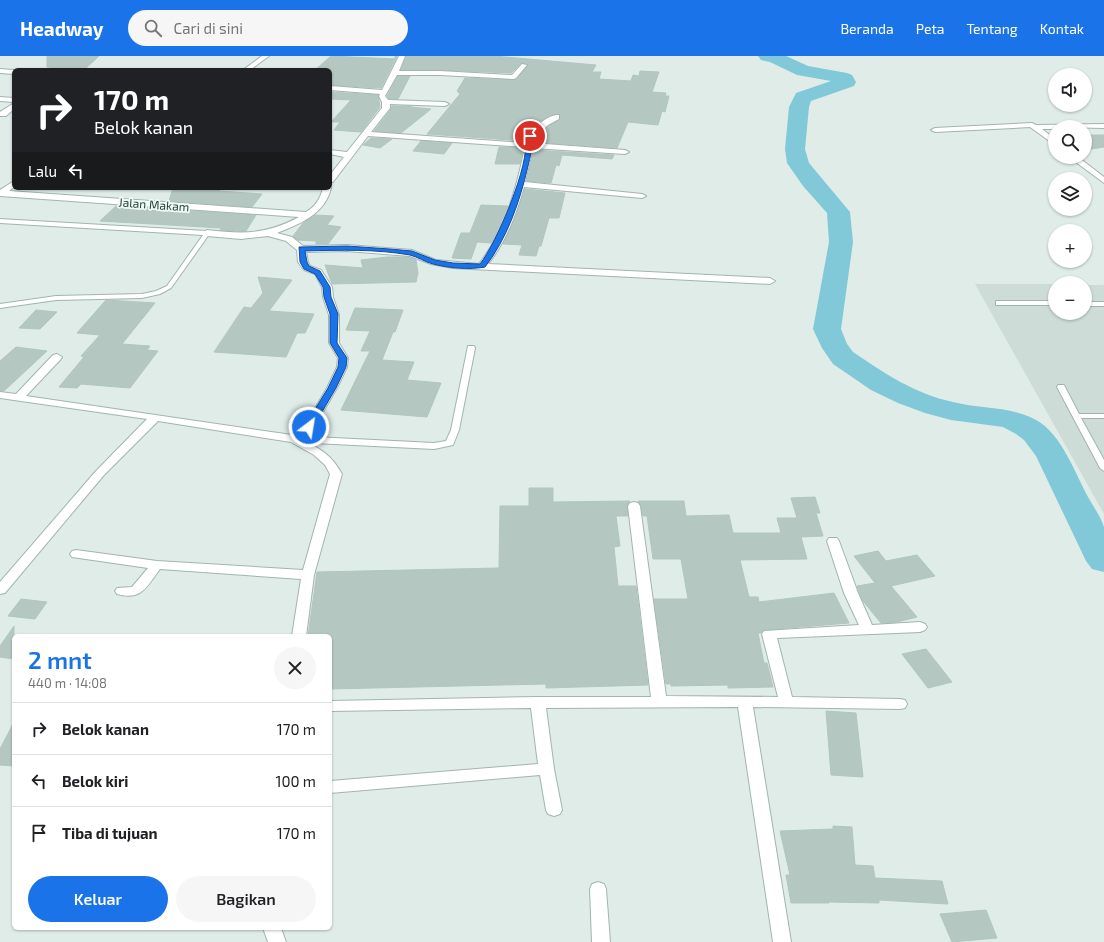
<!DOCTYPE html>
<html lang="id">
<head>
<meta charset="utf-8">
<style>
	body { margin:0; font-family:"Exo 2",sans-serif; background:#f6f6f6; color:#202124; height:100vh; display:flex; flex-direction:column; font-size:15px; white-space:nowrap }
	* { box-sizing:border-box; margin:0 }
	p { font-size:13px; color:#757577 }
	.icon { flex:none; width:22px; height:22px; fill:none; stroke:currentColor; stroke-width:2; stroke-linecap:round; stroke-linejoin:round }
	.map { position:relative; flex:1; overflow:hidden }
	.panel { position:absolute; left:12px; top:578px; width:320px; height:296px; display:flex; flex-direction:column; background:#fff; border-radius:6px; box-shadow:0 1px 3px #0004 }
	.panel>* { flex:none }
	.guide { position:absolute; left:12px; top:12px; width:320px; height:122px; border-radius:6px; box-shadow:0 1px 3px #0004; background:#202124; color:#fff; overflow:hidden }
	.buttons { position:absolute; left:1048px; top:12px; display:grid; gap:8px }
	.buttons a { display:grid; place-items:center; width:44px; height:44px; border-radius:50%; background:#fff; box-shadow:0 1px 3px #0004; font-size:20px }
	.pin { position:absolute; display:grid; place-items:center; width:34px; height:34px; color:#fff; margin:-17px; border:2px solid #fff; border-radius:50%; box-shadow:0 1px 4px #0007 }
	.me { position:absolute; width:44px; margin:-22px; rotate:31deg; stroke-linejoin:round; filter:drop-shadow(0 0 3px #0008) }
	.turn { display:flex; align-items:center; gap:14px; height:84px; padding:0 16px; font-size:18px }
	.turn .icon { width:52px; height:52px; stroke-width:2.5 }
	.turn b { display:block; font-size:28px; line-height:34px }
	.then { display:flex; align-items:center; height:38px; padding:0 16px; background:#0003; gap:8px; font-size:15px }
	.round { display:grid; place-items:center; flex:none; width:42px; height:42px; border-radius:21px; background:#f6f6f6 }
	.head { display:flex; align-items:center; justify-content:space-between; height:68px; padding:0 16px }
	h1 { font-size:24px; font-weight:600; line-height:30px; color:#1a73e8 }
	.button { display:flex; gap:8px; margin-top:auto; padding:8px 16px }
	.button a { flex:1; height:46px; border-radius:24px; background:#1a73e8; color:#fff; font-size:16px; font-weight:600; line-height:46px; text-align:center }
	.button a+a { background:#f6f6f6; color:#202124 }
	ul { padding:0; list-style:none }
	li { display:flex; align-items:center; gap:12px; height:52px; padding:0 16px; border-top:1px solid #e0e0e0 }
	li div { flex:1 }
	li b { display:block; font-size:15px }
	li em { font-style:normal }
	header { display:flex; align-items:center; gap:24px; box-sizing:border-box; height:56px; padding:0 20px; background:#1a73e8; color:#fff }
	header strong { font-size:19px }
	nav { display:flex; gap:22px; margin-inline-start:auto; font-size:14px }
	.search { width:280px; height:36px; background:#f6f6f6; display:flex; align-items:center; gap:10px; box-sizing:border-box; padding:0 14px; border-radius:22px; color:#757577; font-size:15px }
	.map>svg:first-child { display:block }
	.built { fill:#cddcd6 }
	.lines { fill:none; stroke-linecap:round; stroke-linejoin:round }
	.river { fill:#81c9d8; fill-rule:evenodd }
	.building { fill:#b4c7c0; stroke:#b1c7be }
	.service-casing { stroke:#a1b5af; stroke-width:2 }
	.minor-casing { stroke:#a1b5af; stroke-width:2 }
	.service { fill:#fff; fill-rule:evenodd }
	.minor { fill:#fff; fill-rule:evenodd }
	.route { fill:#1a73e8; stroke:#114b97 }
	.labels { text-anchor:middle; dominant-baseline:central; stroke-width:3.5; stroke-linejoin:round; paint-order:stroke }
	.far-street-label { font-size:12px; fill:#1e3f37; stroke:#f0f9f5 }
</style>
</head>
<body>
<header>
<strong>Headway</strong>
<div class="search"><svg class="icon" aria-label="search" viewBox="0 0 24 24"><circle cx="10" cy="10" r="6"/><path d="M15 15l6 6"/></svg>Cari di sini</div>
<nav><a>Beranda</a><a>Peta</a><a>Tentang</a><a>Kontak</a></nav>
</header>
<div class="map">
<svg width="1104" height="886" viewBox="0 0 1104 886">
	<rect width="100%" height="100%" fill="#dfece7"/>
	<!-- built -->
	<path class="built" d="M975,228H1055V257H1085V229H1104V458Z"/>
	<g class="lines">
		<!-- river -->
		<path class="river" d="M758,0H786L808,10L847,17L852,19L856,26L854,30L811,45L809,51L805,93L809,107L850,156L853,186L841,273L847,288L853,296C884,317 915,338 953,346C980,353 1011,350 1036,364C1061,377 1075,417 1088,441C1093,450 1101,461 1104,471C1104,481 1104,505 1104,516L1092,513L1086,505L1036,400L1024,384L1016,378L1003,371L951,364L925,357L898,347L871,334L833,308L822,292L813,273L829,186L827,157L803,130L787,107L785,93L789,51L796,37L831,25L797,19L770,6L761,4Z"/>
	</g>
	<!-- building -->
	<path class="building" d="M47,0H99L84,14L47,11Z
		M331,0L395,3V0H397L381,32L330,29V14H315Z
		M406,0H494L596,9L592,16H601L599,23L631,25L633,19L639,20L640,15L659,16L652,36L666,37L665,40H669L665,56L662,55L658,69L628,66L617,92L534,86L549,70L560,64V59L559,58L549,60L540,66L524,80V85L427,78L460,38L457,35L465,22L514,24L517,23L528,9L521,7L511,17L440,14H401Z
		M398,20H410L398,43H389L387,40Z
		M330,36L378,39L380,51L361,76L334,74L340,66H331L351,44L330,43Z
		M392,50H411V51L431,53L401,77L374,75L391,53Z
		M1085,79H1104V91L1085,94Z
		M371,82L392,83L380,92L363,89Z
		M421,85L452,87L444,98L413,95Z
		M499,91L523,92L520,108H495Z
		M534,94L614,99L612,103L562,99L559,110L556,109L551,127L527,125Z
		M173,132H222L219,135L262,138L252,151L169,145Z
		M525,133L565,137L559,162H549L541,190H539L536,200L519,199L522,189L503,188L515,162Z
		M481,149L508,150L495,181L491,187L477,186L471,203L452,202L461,177H470Z
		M116,150L256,159L246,175H243L220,174L221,172L100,165Z
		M315,159L334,160L327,169L341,171L328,188H316V185L297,184L293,180L303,167Z
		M387,201H410L416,204L418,217L416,226L332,228L325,209L363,212L361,204Z
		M258,221L292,224L269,255L314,258L305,277H297L286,301L214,296L244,251L251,252L263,237Z
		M106,244L155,247L122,288L150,290L147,294L158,295L130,332L81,328L77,332L59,331L84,301L81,300L100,279L77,277Z
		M355,252L403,254L395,276H393L382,304L414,306L407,324L441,327L427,361L341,354L370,295H361L370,275L346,274Z
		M36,254L57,256L40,273L19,272Z
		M16,291L47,295L4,335H0V305Z
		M529,432H553V446L630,445L627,450L628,460H616L620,490L614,491L618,530H636L648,629L546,632V628L330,633V580H308L317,516L499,512L500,450H529Z
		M815,441L820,457H816L823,480L801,481L807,503L740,504L749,541H758L759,546L834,537L849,567L764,574L761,577H758L764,607H767L773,631L728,632V629L671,630V628H666L654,543H688L681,503H653L647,460H643L641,450L638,445H684L686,460L729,459L733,477H781L777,462H797L791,442Z
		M878,495L886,505L917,499L935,520L891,530L917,561L897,566L881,567L863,545L857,530L875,527L854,500Z
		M21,543L47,546L35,563L8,560Z
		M14,570V603L0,601V590Z
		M926,593L952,626L928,632L902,598Z
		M826,655L856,657L863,721L831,719Z
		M14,666V710L0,709V693Z
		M833,770L852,771L855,809L873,810L875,822L942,825L948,848L879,844V847L828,846L829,847H791L786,819H790L780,775L833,773Z
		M986,854L997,882L952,886L940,858Z"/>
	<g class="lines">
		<defs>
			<path id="service" d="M0,163L207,175L210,177L171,232L160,238L142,242L56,244L0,252V248L56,240L142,238L156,235L167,230L203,179L0,167Z
				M996,245H1055V249H996Z
				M1085,246H1104V250H1085Z
				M468,290H474L475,292L459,374L453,389L434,393L294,386L290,383L294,380L434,387L446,385L451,374Z
				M1058,329H1064L1079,358H1104V362H1081L1104,404V415L1100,412L1057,331Z"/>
			<path id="minor" d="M262,0H269L250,14H243Z
				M399,0H405L399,15H440L512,19L522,8L527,9L516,22L514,23L440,19H397L385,40L388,44L445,46L449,48L445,50L390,48V52L371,76L525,87V81C534,74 546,58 559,59V63L548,69L532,84V87L625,94L629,96L625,98L533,92L525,126L642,138L646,140L642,142L524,131C516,158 506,186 488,208L770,222L775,225L770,228L453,212L431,208L410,200L347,195L306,196L308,206L310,210L321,214L332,231L333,241L339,259V287L348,302L347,311L337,332L313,373L301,383C320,393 331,398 342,418L314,519L306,580H292L301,523L160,513C147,530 142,545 117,538L115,535L117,532L132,531L148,512L72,501L70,498L72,495L76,494L157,505L303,514L330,418L325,409L314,399L291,386L158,365L104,419L5,537L0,538V526L96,415L147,363L0,342V336L16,338L53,299L57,298L62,301L61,303L26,340L292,379L305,369L327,332L337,311L338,302L329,287V259L323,241L322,231L315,218L304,214L298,206L297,194L286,185L268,180L241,183L207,180L203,177L207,174C244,178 265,179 299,161L0,140V134L14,125V131L9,135L306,156C316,150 320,143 323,132H330V130L331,132C325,158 300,168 277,177L292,181L303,190L347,189L412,194L436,204L479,208C505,175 517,131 525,91L368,80L333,126H330V119L344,101L330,98V94L347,96L382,52V46L379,40L380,38L330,34V30L382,34Z
				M0,13L14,14V18L0,17Z
				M0,41L14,42V46L0,45Z
				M14,47V53L6,60H0V56Z
				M1032,67L1036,69L1104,68V72L1055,71V73H1042L1055,83V89L1030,71L935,76L931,74L935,72Z
				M1069,101H1078L1104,121V127Z
				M634,446L638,447L640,450L666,640L778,641L762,578L764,575L859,569L844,537L827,485L829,482H837L839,485L858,537L872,569L920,566L925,568L927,571L925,574L920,576L777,582L792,641L900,643L905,644L907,648L905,652L900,653L753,651L791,886H773L738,651L546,652L554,713L562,754L560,758L554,760L548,758L546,754L540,719L330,737V725L538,708L531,652L330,655V645L538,641H651L628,450L630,447Z
				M598,826L604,828L606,833L610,886H592L590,833L592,828Z
				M263,872H281L286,886H268Z"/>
		</defs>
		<!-- service casing -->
		<use href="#service" class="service-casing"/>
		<!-- minor casing -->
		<use href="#minor" class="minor-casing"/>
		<!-- service -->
		<use href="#service" class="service"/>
		<!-- minor -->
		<use href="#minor" class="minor"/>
	</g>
	<!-- route -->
	<path class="route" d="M530,78L533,80L531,83C533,93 530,101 528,110C520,145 507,183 485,211C469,214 448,212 433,208C425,206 418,201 410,199C376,193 339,194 305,195L307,206L309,210L320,215L330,231L331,241L338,258L337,287L347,302L346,311L336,332L312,373H306L304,371L328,332L338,311L339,302L330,287V258L324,241L323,231L315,218L304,213L300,206L299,191L347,190L390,193L412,195L435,204L453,207L480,208C496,188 531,107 525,83Z"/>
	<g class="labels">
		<!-- far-street labels -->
		<g class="far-street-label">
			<text transform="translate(154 148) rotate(4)">Jalan Makam</text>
		</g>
	</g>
</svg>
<div class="buttons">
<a><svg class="icon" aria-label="sound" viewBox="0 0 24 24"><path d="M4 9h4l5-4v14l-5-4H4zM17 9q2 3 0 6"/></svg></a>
<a><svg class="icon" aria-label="search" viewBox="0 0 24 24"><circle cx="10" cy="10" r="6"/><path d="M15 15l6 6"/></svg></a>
<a><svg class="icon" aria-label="layers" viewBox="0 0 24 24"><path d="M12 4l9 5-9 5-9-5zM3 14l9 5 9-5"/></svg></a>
<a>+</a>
<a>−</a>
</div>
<div class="pin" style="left:530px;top:80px;background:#d93025"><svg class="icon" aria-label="arrive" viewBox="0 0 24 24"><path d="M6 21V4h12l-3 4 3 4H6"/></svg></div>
<svg class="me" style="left:309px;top:371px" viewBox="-20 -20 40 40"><circle r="17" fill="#1a73e8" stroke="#fff" stroke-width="3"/><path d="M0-11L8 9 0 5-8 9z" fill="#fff"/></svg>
<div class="guide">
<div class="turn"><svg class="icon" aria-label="right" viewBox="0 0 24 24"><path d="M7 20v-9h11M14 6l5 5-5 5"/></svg><div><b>170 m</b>Belok kanan</div></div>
<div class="then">Lalu<svg class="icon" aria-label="left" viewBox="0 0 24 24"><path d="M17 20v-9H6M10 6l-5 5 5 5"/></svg></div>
</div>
<section class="panel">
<div class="head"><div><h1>2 mnt</h1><p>440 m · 14:08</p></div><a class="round"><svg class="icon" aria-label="close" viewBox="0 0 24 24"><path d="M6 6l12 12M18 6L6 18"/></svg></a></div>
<ul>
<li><svg class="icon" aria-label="right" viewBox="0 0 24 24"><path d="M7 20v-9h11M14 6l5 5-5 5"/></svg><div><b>Belok kanan</b></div><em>170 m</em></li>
<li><svg class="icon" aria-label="left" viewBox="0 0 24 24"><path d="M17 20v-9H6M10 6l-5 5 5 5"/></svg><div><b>Belok kiri</b></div><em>100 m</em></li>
<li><svg class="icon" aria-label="arrive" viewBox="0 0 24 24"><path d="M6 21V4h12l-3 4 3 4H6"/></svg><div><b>Tiba di tujuan</b></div><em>170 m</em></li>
</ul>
<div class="button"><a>Keluar</a><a>Bagikan</a></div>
</section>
</div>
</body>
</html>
